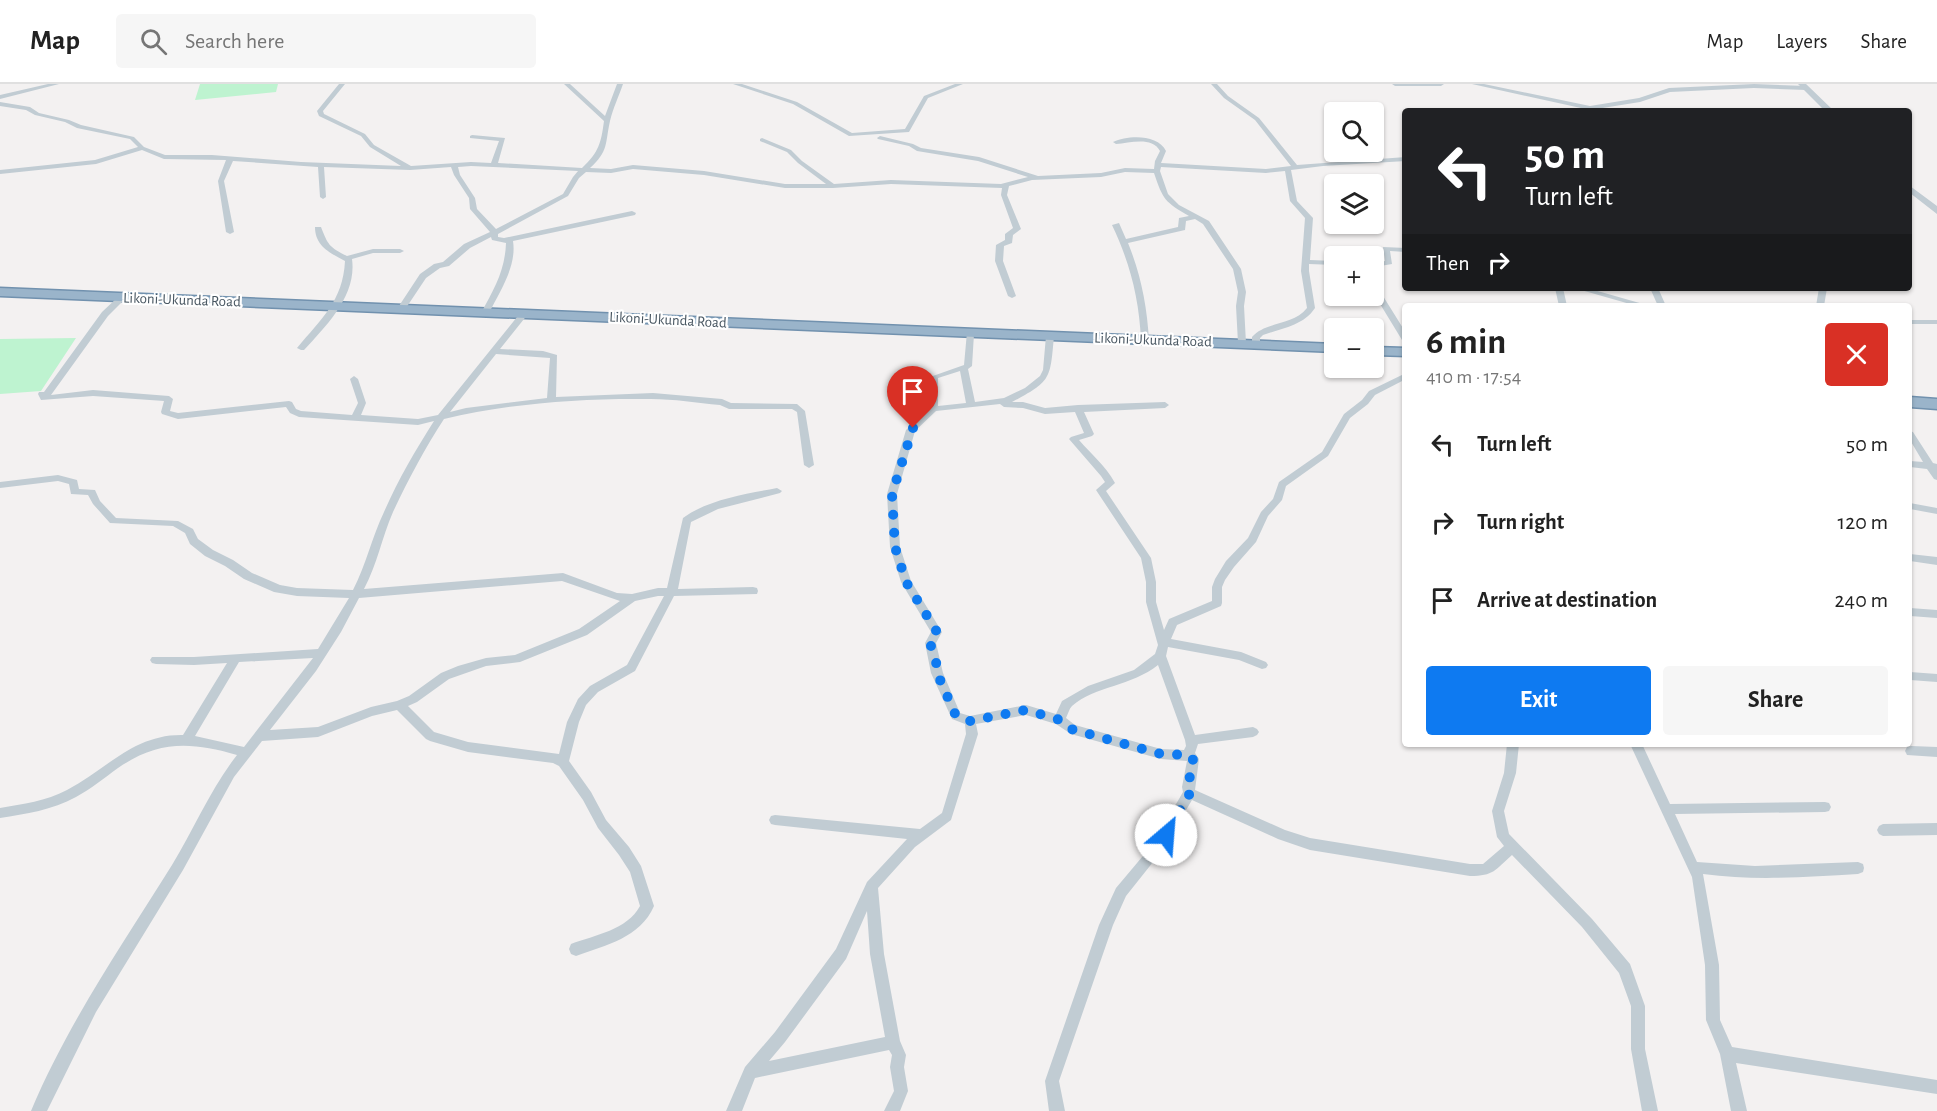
<!DOCTYPE html>
<html lang="en">
<head>
<meta charset="utf-8">
<style>
	body { margin:0; font-family:"Alegreya Sans",sans-serif; background:#f6f6f6; color:#222; height:100vh; display:flex; flex-direction:column; font-size:22px; white-space:nowrap }
	* { box-sizing:border-box; margin:0 }
	p { font-size:20px; color:#767676 }
	.icon { flex:none; width:33px; height:33px; fill:none; stroke:currentColor; stroke-width:2; stroke-linecap:round; stroke-linejoin:round }
	.map { position:relative; flex:1; overflow:hidden }
	.drawer { position:absolute; left:1402px; top:219px; width:510px; height:444px; display:flex; flex-direction:column; background:#fff; border-radius:6px; box-shadow:0 2px 4px #0004 }
	.drawer>* { flex:none }
	.hud { position:absolute; left:1402px; top:24px; width:510px; height:183px; border-radius:6px; box-shadow:0 2px 4px #0004; background:#202124; color:#fff; overflow:hidden }
	.controls { position:absolute; left:1324px; top:18px; display:grid; gap:12px }
	.controls a { display:grid; place-items:center; width:60px; height:60px; border-radius:6px; background:#fff; box-shadow:0 2px 4px #0004; font-size:30px }
	.pin { position:absolute; display:grid; place-items:center; width:51px; height:51px; color:#fff; margin:-62px -26px; border-radius:50% 50% 50% 0; rotate:-45deg; box-shadow:0 0 6px #0007 }
	.pin .icon { rotate:45deg }
	.me { position:absolute; width:66px; margin:-33px; rotate:27deg; stroke-linejoin:round; filter:drop-shadow(0 0 4px #0008) }
	.turn { display:flex; align-items:center; gap:21px; height:126px; padding:0 24px; font-size:27px }
	.turn .icon { width:78px; height:78px; stroke-width:2.5 }
	.turn b { display:block; font-size:42px; line-height:51px }
	.then { display:flex; align-items:center; height:57px; padding:0 24px; background:#0003; gap:12px; font-size:22px }
	.round { display:grid; place-items:center; flex:none; width:63px; height:63px; border-radius:6px; background:#f6f6f6 }
	.head { display:flex; align-items:center; justify-content:space-between; height:102px; padding:0 24px }
	h1 { font-size:36px; font-weight:600; line-height:45px }
	.cta { display:flex; gap:12px; margin-top:auto; padding:12px 24px }
	.cta a { flex:1; height:69px; border-radius:6px; background:#0e7af1; color:#fff; font-size:24px; font-weight:600; line-height:69px; text-align:center }
	.cta a+a { background:#f6f6f6; color:#222 }
	ul { padding:0; list-style:none }
	li { display:flex; align-items:center; gap:18px; height:78px; padding:0 24px }
	li div { flex:1 }
	li b { display:block; font-size:22px }
	li em { font-style:normal }
	header { display:flex; align-items:center; gap:36px; box-sizing:border-box; height:84px; padding:0 30px; background:#fff; border-bottom:2px solid #e0e0e0 }
	header strong { font-size:28px }
	nav { display:flex; gap:33px; margin-inline-start:auto; font-size:21px }
	.search { width:420px; height:54px; background:#f6f6f6; display:flex; align-items:center; gap:15px; box-sizing:border-box; padding:0 21px; border-radius:6px; color:#767676; font-size:22px }
	.map>svg:first-child { display:block }
	.green { fill:#bef3d0 }
	.lines { fill:none; stroke-linecap:round; stroke-linejoin:round }
	.trunk-casing { stroke:#7191ae; stroke-width:3 }
	.minor { fill:#c1ccd3; fill-rule:evenodd }
	.tertiary { fill:#c1ccd3; fill-rule:evenodd }
	.trunk { fill:#9ab4ca; fill-rule:evenodd }
	.route { stroke:#0e7af1; stroke-width:10; stroke-dasharray:0 18 }
	.labels { text-anchor:middle; dominant-baseline:central; stroke-width:4.5; stroke-linejoin:round; paint-order:stroke }
	.far-street-label { font-size:15px; fill:#475560; stroke:#fff }
</style>
</head>
<body>
<header>
<strong>Map</strong>
<div class="search"><svg class="icon" aria-label="search" viewBox="0 0 24 24"><circle cx="10" cy="10" r="6"/><path d="M15 15l6 6"/></svg>Search here</div>
<nav><a>Map</a><a>Layers</a><a>Share</a></nav>
</header>
<div class="map">
<svg width="1937" height="1027" viewBox="0 0 1937 1027">
	<rect width="100%" height="100%" fill="#f3f1f1"/>
	<!-- green -->
	<path class="green" d="M200,0H278L276,8L195,16Z
		M76,254L41,307L0,310V255Z"/>
	<g class="lines">
		<defs>
			<path id="trunk" d="M0,204L1335,260V268L0,212Z
				M1374,263L1406,264V272L1374,271Z
				M1910,313L1937,315V325L1910,323Z"/>
		</defs>
		<!-- trunk casing -->
		<use href="#trunk" class="trunk-casing"/>
		<!-- minor -->
		<path class="minor" d="M48,0H59L0,15V11Z
			M339,0H345L323,27L324,30L365,50L374,61L411,82L471,78L491,79L499,57L470,54V52L472,51L505,54L498,79L582,84C599,68 601,59 604,37L564,0H570L605,32L617,0H623C619,12 613,24 610,37C605,59 609,67 590,84L611,85L633,81L704,87L785,100H826L798,79L787,68L760,57V55L762,54L791,66L802,77L834,100L891,96L1001,100L1028,93L978,77L917,67L909,62L878,55L877,54L880,52L913,60L921,64L979,73L1038,92L1101,89L1125,84L1154,85L1155,77L1160,67C1152,52 1130,59 1116,60L1113,58C1128,51 1158,50 1166,67L1161,79L1266,85L1291,82L1255,36L1224,14L1211,0H1217L1228,12L1259,34L1297,81L1406,73V77L1323,82L1291,86L1297,117L1313,134L1310,176L1335,177V181L1309,180V187L1315,224C1303,242 1282,244 1263,251L1260,254V260L1256,262L1252,260V253C1266,237 1293,242 1307,224L1301,187L1305,134L1290,117L1285,87L1266,89L1161,83L1160,87L1168,110L1179,121L1209,137L1241,185L1246,208L1244,222L1246,259L1242,261L1238,259L1236,222L1238,208L1233,185L1203,140L1195,135L1186,137L1185,146L1128,159C1141,191 1147,222 1149,256L1145,258L1141,256C1139,214 1130,179 1112,141L1119,139L1126,155L1178,143L1179,134L1189,132C1165,118 1163,116 1154,89L1125,88L1101,93L1032,96L1009,102L1007,111L1021,145L1013,151L1012,159L1004,162L1003,177L1016,212L1012,214L1008,212L995,177L996,161L1005,156V150L1013,144L1001,111L1002,104L891,100L833,104H785L704,91L633,85L611,89L586,88L579,94L568,112L498,150V153L504,154L632,127L636,129L635,131L513,157C517,182 500,207 489,229L485,231L481,229C494,205 505,187 506,159L492,156L491,153L470,164L449,182L440,184L426,194L404,227H398L397,225L420,190L434,180L443,178L464,160L490,148L470,125L469,114L454,91L451,83L410,86L324,83L326,113L323,115L320,113L318,83L233,77L224,97L234,148L230,150L226,148L218,97L226,76L164,75L142,66L96,80L0,90V86L95,76L138,63L130,55L77,44L65,38L35,31L26,26L0,22V18L30,23L39,29L69,36L81,41L134,53L144,63L165,71H212L301,78L401,82L370,63L361,52L319,32L317,27ZM471,82L578,87L573,93L563,110L496,145L477,125L475,114L460,91L458,83Z
			M733,0H742L797,18L852,49L905,45L924,12L955,0H963L928,14L909,48L849,52L793,20Z
			M1392,0H1444L1441,2H1395Z
			M1472,0H1484L1590,22L1639,14L1669,4L1754,0L1806,2L1809,4L1806,6L1754,4L1670,8L1640,18L1590,26Z
			M315,143H321C328,161 329,163 347,172L373,165H400L404,167L400,169H373L352,175C357,211 327,241 304,266H301L297,264C321,235 343,217 345,177C330,169 315,162 315,143Z
			M1383,163L1406,164V168L1390,167L1392,180L1374,183V179L1385,177Z
			M1374,202L1378,204L1406,249V258L1402,256L1374,210Z
			M1555,204H1563L1567,222H1559Z
			M1574,204H1587L1650,222H1637Z
			M1650,204H1658L1666,222H1658Z
			M1819,204H1827L1824,222H1816Z
			M119,212H122L126,214L108,232L51,311L93,306L169,312L173,315L170,327L178,329L289,317L292,318L296,325L301,327L352,331L358,319L350,295L354,292L358,295L366,319L361,331L418,335L438,331L521,228H524L528,230L500,265L543,267L557,271L556,313L653,309L722,315L731,319L797,320L805,327L814,381L809,384L804,381L797,328L792,325H729L720,321C697,319 674,315 651,315C582,314 511,319 444,335C425,364 408,396 393,428C382,453 377,481 364,505L563,489L617,509L632,510L658,504H667L683,434C709,415 746,410 777,404L782,407L780,409L718,425L691,438L678,505L753,503L757,504L758,507L757,510L674,512L635,587L598,608L586,621L579,638L569,677L591,708L606,736L629,763L641,782L654,822C640,854 606,861 576,872L571,870L569,865L571,860C595,851 627,846 640,822L630,788L619,771L598,744L583,716L559,682L553,679L468,668L430,657L426,655L397,626L372,632L318,653L262,657L234,693L183,786L96,928L47,1027H31C68,939 122,861 172,781C194,745 211,704 237,671C191,658 159,656 118,684C104,694 91,705 76,713C52,726 26,730 0,734V724C23,720 46,717 67,706C107,685 134,650 183,651L227,579L194,581L156,580L152,579L150,576L152,573H194L318,565L349,514L297,512L274,508L244,495L225,482L205,472L190,460L185,449L173,442L110,439L93,420L88,411L71,410L69,400L58,397L0,404V398L58,391L77,396L79,405L95,406L100,417L116,434L178,437L193,445L198,455L213,466L233,476L252,489L280,501L297,504L353,506C366,481 372,453 384,428C398,396 415,367 434,337L418,341L299,333L290,329L286,323L178,335L162,330L161,328L164,317L93,312L41,316L38,310L39,308H44L102,228ZM496,270L550,274L547,314L466,324L450,328ZM562,497L620,517L579,545L515,571L486,574L458,582L441,589L409,612L397,617L371,623L318,643L270,646L316,587L341,548L359,514ZM658,512H664L627,581L590,602L578,615L567,638L559,670L468,658L434,648L408,622L417,618L449,595L486,582L520,578L587,551L635,517ZM313,574L244,663L195,652L239,578Z
			M1910,236H1937V240H1910Z
			M967,248H973L974,250L972,282L968,285L975,318L1004,314L1025,304L1040,292L1043,286L1046,252L1050,250L1054,252C1050,295 1052,297 1012,318H1023L1045,324L1078,321L1165,318L1169,321L1165,324L1084,328L1094,350L1092,352L1079,356C1092,371 1105,381 1115,399L1106,407L1151,474L1156,498V518L1164,546L1169,535L1212,517V503L1215,495L1226,477L1248,454L1261,428L1273,415L1279,398L1322,368L1344,330L1362,316L1369,307L1406,289V295L1375,311L1368,320L1350,334L1328,372L1286,402L1282,416L1268,432L1256,458L1234,483L1225,496L1222,503V519L1221,522L1177,541L1171,555L1241,568L1266,578L1268,581L1266,584L1262,585L1239,576L1168,563L1166,572L1195,651L1253,643L1257,645L1259,648L1257,651L1253,653L1198,660L1195,669L1199,675L1195,706L1285,746L1310,754L1470,780H1483L1504,762L1497,753L1492,727L1504,689L1507,660H1519L1516,689L1504,727L1509,750L1592,835L1630,880L1645,922V965L1658,1027H1642L1631,965V922L1619,889L1582,843L1512,771C1495,786 1494,792 1470,792L1310,766L1278,755L1192,716L1161,768L1126,812L1113,841L1059,997L1065,1027H1049L1045,997L1099,841L1116,804L1153,760L1183,708L1182,703L1187,677L1161,675L1071,650L1056,640L1026,631L976,640L978,650L951,736L915,763L878,804L884,870L900,957L906,971L904,983L908,1007L900,1027H884L894,1007L890,983L892,971L889,966L755,994L742,1027H726L745,983L775,948L836,865L867,798L907,755L775,741L771,740L769,736L771,732L775,731L920,745L942,729L966,650L965,640L952,635L931,589L925,559L931,548L901,498L890,463L887,410L906,346L929,324L930,293L964,281ZM960,287L966,319L938,322V294ZM1000,320L1004,323L1023,324L1045,330L1075,328L1084,349L1071,353L1069,355L1101,392L1105,398L1096,406L1141,474L1146,498V518L1158,561L1155,570L1134,586L1088,602L1062,617L1056,630L1026,621L970,632L960,629L943,589L936,559L942,548L911,497L900,463L897,410L915,347L936,327ZM1158,581L1185,656L1186,662L1184,666L1161,665L1075,641L1066,634C1068,630 1069,625 1072,622C1095,602 1132,602 1158,581ZM867,827L870,870L885,953L769,977L785,958L846,875Z
			M1910,347L1913,348L1933,379L1937,380V396L1934,395L1927,385L1910,383V377L1923,378L1910,356Z
			M1910,419L1937,424V430L1910,425Z
			M1910,470L1937,473V481L1910,477Z
			M1910,524L1937,526V534L1910,532Z
			M1910,588L1937,590V598L1910,596Z
			M1630,660H1642L1670,720L1825,718L1829,719L1831,723L1829,727L1825,728L1675,730L1697,778L1755,782L1858,778L1863,780L1864,784L1863,788L1858,790C1806,793 1755,797 1703,790L1719,881L1720,936L1732,963L1937,996V1010L1736,979L1747,1027H1731L1720,970L1706,936L1705,881L1692,793Z
			M1911,662L1937,663V673L1907,671L1905,667L1907,663Z
			M1937,739V751L1883,752L1879,750L1877,746L1879,742L1883,740Z"/>
		<!-- tertiary -->
		<path class="tertiary" d="M1798,0H1806L1834,27H1825Z
			M1910,102L1937,122V130L1910,109Z"/>
		<!-- trunk -->
		<use href="#trunk" class="trunk"/>
	</g>
	<g class="lines">
		<!-- route -->
		<path class="route" d="M913,344L892,410L895,463L906,498L937,548L930,559L936,577L937,589L956,632L970,637L1026,626L1060,636L1071,645L1103,654L1161,670L1188,671L1193,675L1188,703L1190,709L1166,751"/>
	</g>
	<g class="labels">
		<!-- far-street labels -->
		<g class="far-street-label">
			<text transform="translate(182 216) rotate(2)">Likoni-Ukunda Road</text>
			<text transform="translate(668 236) rotate(3)">Likoni-Ukunda Road</text>
			<text transform="translate(1153 256) rotate(2)">Likoni-Ukunda Road</text>
		</g>
	</g>
</svg>
<div class="controls">
<a><svg class="icon" aria-label="search" viewBox="0 0 24 24"><circle cx="10" cy="10" r="6"/><path d="M15 15l6 6"/></svg></a>
<a><svg class="icon" aria-label="layers" viewBox="0 0 24 24"><path d="M12 4l9 5-9 5-9-5zM3 14l9 5 9-5"/></svg></a>
<a>+</a>
<a>−</a>
</div>
<div class="pin" style="left:913px;top:344px;background:#d93025"><svg class="icon" aria-label="arrive" viewBox="0 0 24 24"><path d="M6 21V4h12l-3 4 3 4H6"/></svg></div>
<svg class="me" style="left:1166px;top:751px" viewBox="-20 -20 40 40"><circle r="19" fill="#fff"/><path d="M0-13L10 11 0 6-10 11z" fill="#0e7af1"/></svg>
<div class="hud">
<div class="turn"><svg class="icon" aria-label="left" viewBox="0 0 24 24"><path d="M17 20v-9H6M10 6l-5 5 5 5"/></svg><div><b>50 m</b>Turn left</div></div>
<div class="then">Then<svg class="icon" aria-label="right" viewBox="0 0 24 24"><path d="M7 20v-9h11M14 6l5 5-5 5"/></svg></div>
</div>
<section class="drawer">
<div class="head"><div><h1>6 min</h1><p>410 m · 17:54</p></div><a class="round" style="background:#d93025;color:#fff"><svg class="icon" aria-label="close" viewBox="0 0 24 24"><path d="M6 6l12 12M18 6L6 18"/></svg></a></div>
<ul>
<li><svg class="icon" aria-label="left" viewBox="0 0 24 24"><path d="M17 20v-9H6M10 6l-5 5 5 5"/></svg><div><b>Turn left</b></div><em>50 m</em></li>
<li><svg class="icon" aria-label="right" viewBox="0 0 24 24"><path d="M7 20v-9h11M14 6l5 5-5 5"/></svg><div><b>Turn right</b></div><em>120 m</em></li>
<li><svg class="icon" aria-label="arrive" viewBox="0 0 24 24"><path d="M6 21V4h12l-3 4 3 4H6"/></svg><div><b>Arrive at destination</b></div><em>240 m</em></li>
</ul>
<div class="cta"><a>Exit</a><a>Share</a></div>
</section>
</div>
</body>
</html>
